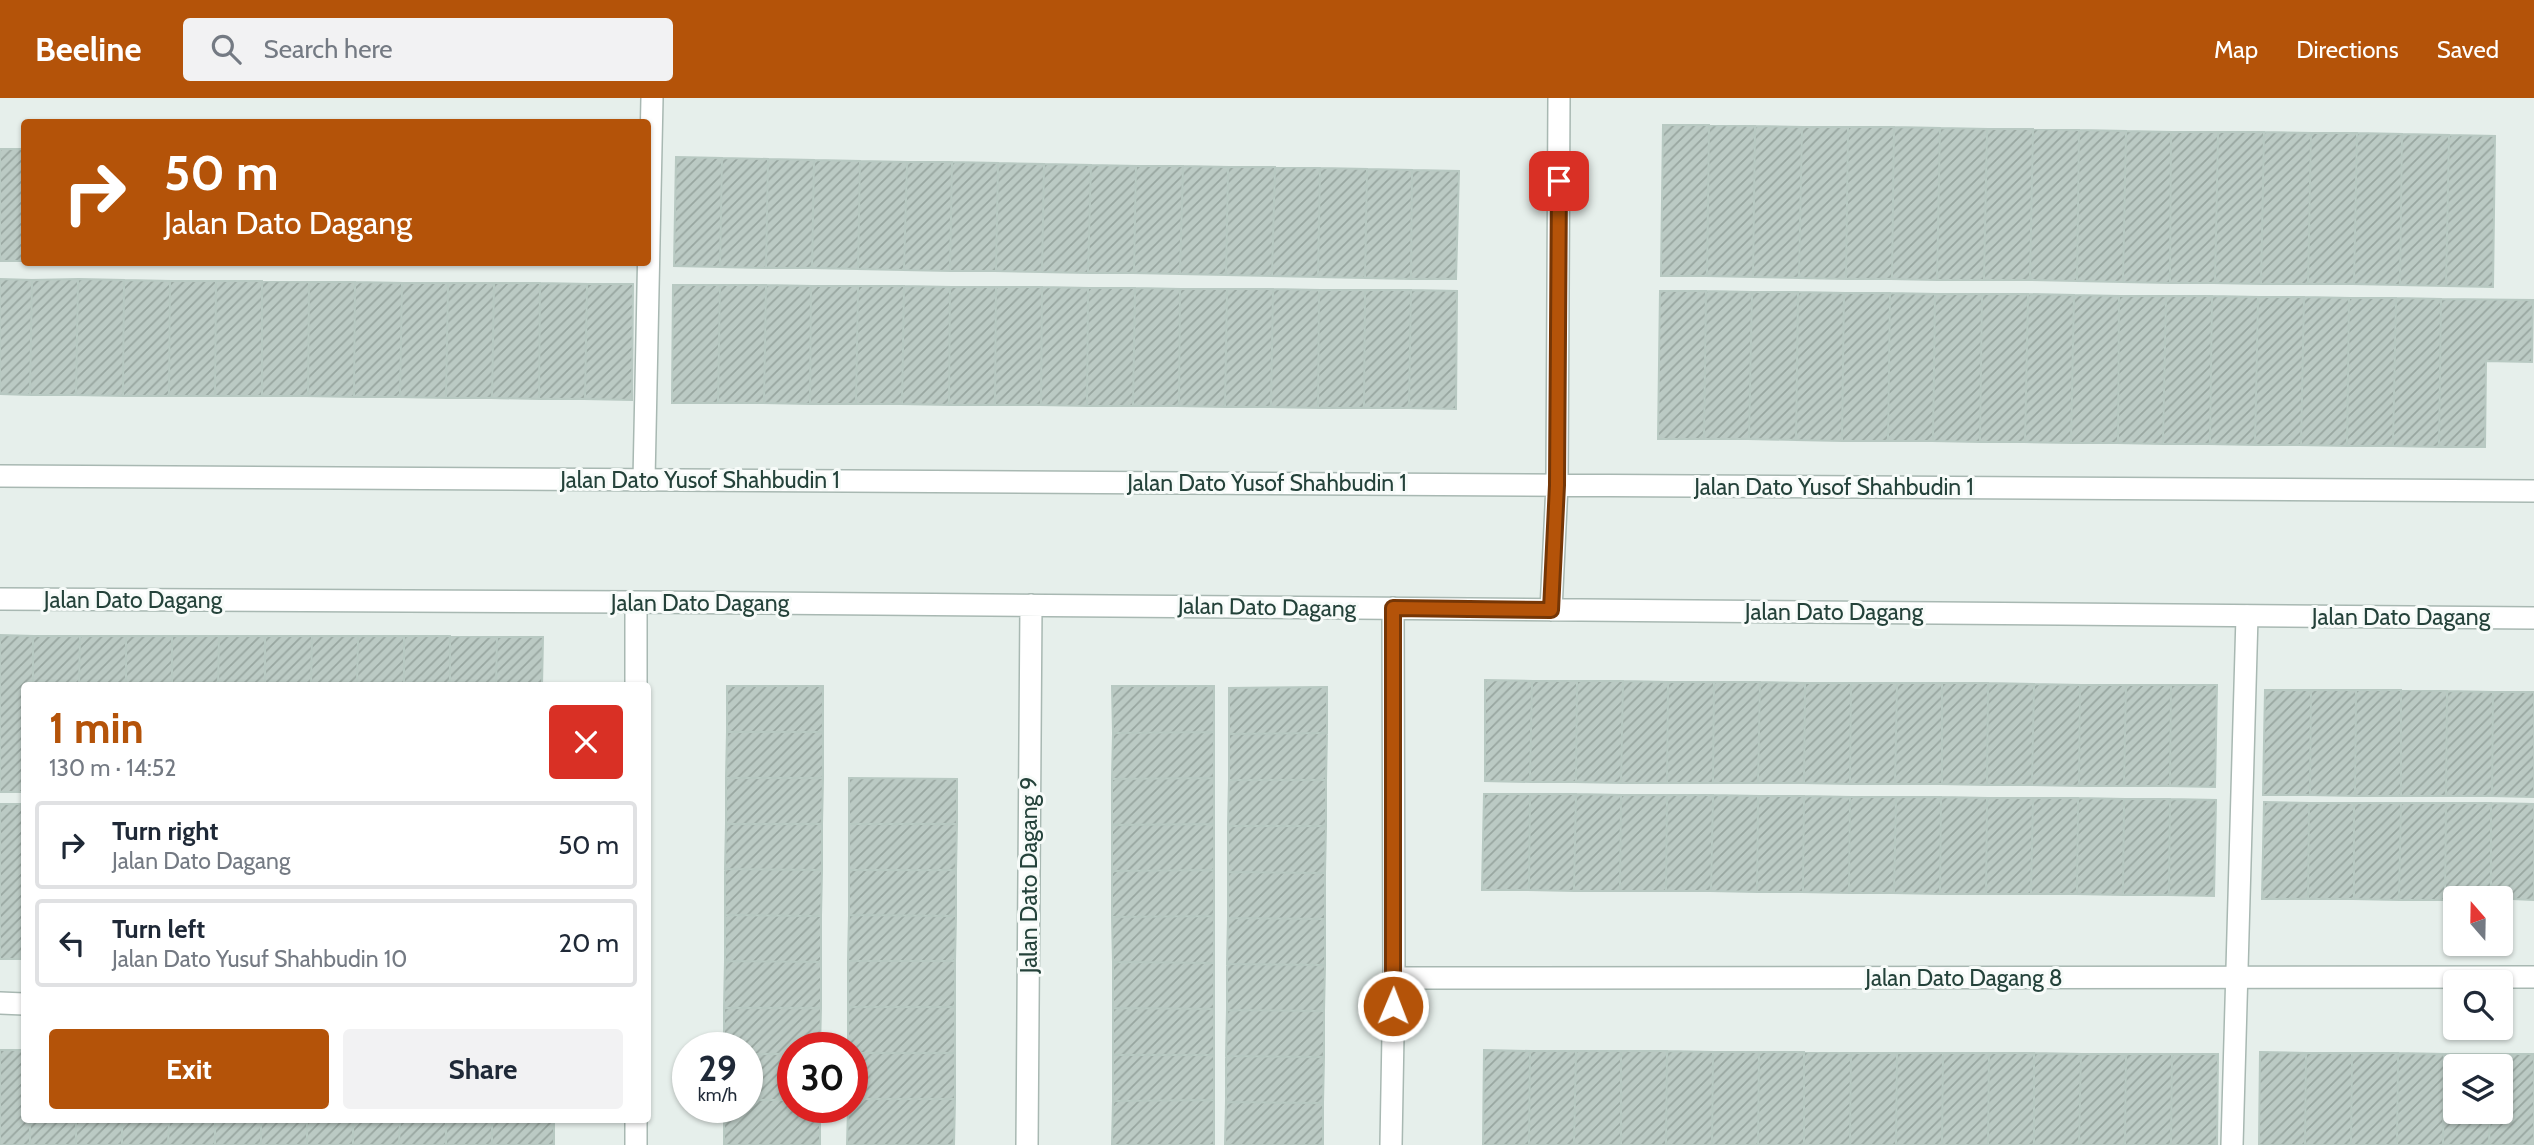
<!DOCTYPE html>
<html lang="en">
<head>
<meta charset="utf-8">
<style>
	body { margin:0; font-family:Cabin,sans-serif; background:#f2f2f3; color:#1f2937; height:100vh; display:flex; flex-direction:column; font-size:26px; white-space:nowrap }
	* { box-sizing:border-box; margin:0 }
	p { font-size:23px; color:#747a83 }
	.icon { flex:none; width:38px; height:38px; fill:none; stroke:currentColor; stroke-width:2; stroke-linecap:round; stroke-linejoin:round }
	.map { position:relative; flex:1; overflow:hidden }
	.sheet { position:absolute; left:21px; top:584px; width:630px; height:441px; display:flex; flex-direction:column; background:#fff; border-radius:7px; box-shadow:0 2px 5px #0004 }
	.sheet>* { flex:none }
	.top-card { position:absolute; left:21px; top:21px; width:630px; height:147px; border-radius:7px; box-shadow:0 2px 5px #0004; background:#b45309; color:#fff; overflow:hidden }
	.needle { width:46px; rotate:340deg }
	.fabs { position:absolute; left:2443px; top:788px; display:grid; gap:14px }
	.fabs a { display:grid; place-items:center; width:70px; height:70px; border-radius:7px; background:#fff; box-shadow:0 2px 5px #0004; font-size:35px }
	.speed { position:absolute; left:672px; top:934px; display:flex; gap:14px; font-size:35px; font-weight:700; text-align:center }
	.speed>* { display:grid; place-content:center; width:91px; height:91px; border-radius:50%; background:#fff; box-shadow:0 2px 5px #0004; line-height:1 }
	.speed small { font-size:18px; font-weight:400 }
	.speed .limit { border:10px solid #d22; background:#fff; color:#111 }
	.pin { position:absolute; display:grid; place-items:center; width:60px; height:60px; color:#fff; margin:-30px; border-radius:14px; box-shadow:0 4px 10px #0006 }
	.me { position:absolute; width:77px; margin:-38px; rotate:1deg; stroke-linejoin:round; filter:drop-shadow(0 0 5px #0008) }
	.turn { display:flex; align-items:center; gap:24px; height:147px; padding:0 28px; font-size:32px }
	.turn .icon { width:91px; height:91px; stroke-width:2.5 }
	.turn b { display:block; font-size:49px; line-height:60px }
	.round { display:grid; place-items:center; flex:none; width:74px; height:74px; border-radius:7px; background:#f2f2f3 }
	.head { display:flex; align-items:center; justify-content:space-between; height:119px; padding:0 28px }
	h1 { font-size:42px; font-weight:800; line-height:52px; color:#b45309 }
	.button { display:flex; gap:14px; margin-top:auto; padding:14px 28px }
	.button a { flex:1; height:80px; border-radius:7px; background:#b45309; color:#fff; font-size:28px; font-weight:800; line-height:80px; text-align:center }
	.button a+a { background:#f2f2f3; color:#1f2937 }
	ul { padding:0; list-style:none }
	li { display:flex; align-items:center; gap:21px; height:88px; margin:0 14px 10px; padding:0 14px; border:4px solid #e0e1e3; border-radius:7px }
	li div { flex:1 }
	li b { display:block; font-size:26px }
	li em { font-style:normal }
	header { display:flex; align-items:center; gap:42px; box-sizing:border-box; height:98px; padding:0 35px; background:#b45309; color:#fff }
	header strong { font-size:33px }
	nav { display:flex; gap:38px; margin-inline-start:auto; font-size:24px }
	.search { width:490px; height:63px; background:#f2f2f3; display:flex; align-items:center; gap:18px; box-sizing:border-box; padding:0 24px; border-radius:7px; color:#747a83; font-size:26px }
	.map>svg:first-child { display:block }
	.building { fill:url(#building-hatch); stroke:#b8c9c2; stroke-width:2 }
	.lines { fill:none; stroke-linecap:round; stroke-linejoin:round }
	.service-casing { stroke:#a8b8b2; stroke-width:24 }
	.minor-casing { stroke:#a8b8b2; stroke-width:24 }
	.service { stroke:#fff; stroke-width:21 }
	.minor { stroke:#fff; stroke-width:21 }
	.route-casing { stroke:#753606; stroke-width:18 }
	.route { stroke:#b45309; stroke-width:12 }
	.labels { text-anchor:middle; dominant-baseline:central; stroke-width:6; stroke-linejoin:round; paint-order:stroke }
	.street-label { font-size:23px; fill:#24423a; stroke:#f7fbf9 }
</style>
</head>
<body>
<header>
<strong>Beeline</strong>
<div class="search"><svg class="icon" aria-label="search" viewBox="0 0 24 24"><circle cx="10" cy="10" r="6"/><path d="M15 15l6 6"/></svg>Search here</div>
<nav><a>Map</a><a>Directions</a><a>Saved</a></nav>
</header>
<div class="map">
<svg width="2534" height="1047" viewBox="0 0 2534 1047">
	<defs>
		<pattern id="building-hatch" width="6" height="6" patternUnits="userSpaceOnUse" patternTransform="scale(1.75)"><rect width="6" height="6" fill="#bbcac4"/><path d="M-1 1l2-2M0 6l6-6M5 7l2-2" fill="none" stroke="#98a6a0"/></pattern>
	</defs>
	<rect width="100%" height="100%" fill="#e6efeb"/>
	<!-- building -->
	<path class="building" d="M1663,27H1709L1707,178H1661Z
		M1709,27L1755,28L1753,179L1707,178Z
		M1755,28L1802,29L1799,180L1753,179Z
		M1802,29H1848L1846,181L1799,180Z
		M1848,29H1894L1892,181H1846Z
		M1894,29L1940,30L1937,182L1892,181Z
		M1940,30L1987,31L1984,182H1937Z
		M1987,31H2033L2030,182H1984Z
		M2033,31L2079,32L2077,183L2030,182Z
		M2079,32L2126,33L2123,184L2077,183Z
		M2126,33L2171,34L2170,185L2123,184Z
		M2171,34H2218L2215,185H2170Z
		M2218,34H2264L2261,186L2215,185Z
		M2264,34L2311,35L2308,186H2261Z
		M2311,35H2357L2354,186H2308Z
		M2357,35L2402,36L2400,187L2354,186Z
		M2402,36L2449,37L2446,188L2400,187Z
		M2449,37L2495,38L2493,189L2446,188Z
		M0,51H24V163H0Z
		M676,59L722,60L720,169L674,168Z
		M722,60L768,61L766,170L720,169Z
		M768,61L814,62L812,170H766Z
		M814,62L860,63L858,171L812,170Z
		M860,63L907,64L904,172L858,171Z
		M907,64H952L950,173L904,172Z
		M952,64L998,65L996,173H950Z
		M998,65L1044,66L1042,174L996,173Z
		M1044,66L1091,67L1088,175L1042,174Z
		M1091,67L1136,68L1134,175H1088Z
		M1136,68H1183L1180,176L1134,175Z
		M1183,68L1228,69L1226,177L1180,176Z
		M1228,69H1275L1272,178L1226,177Z
		M1275,69L1320,70L1318,179L1272,178Z
		M1320,70L1367,71L1365,180L1318,179Z
		M1367,71L1412,72L1411,181L1365,180Z
		M1412,72L1459,73L1456,181H1411Z
		M0,181L32,182L30,297L0,296Z
		M78,181L124,182L123,298L76,297Z
		M78,181L76,297H30L32,182Z
		M124,182L170,183L169,298H123Z
		M170,183H216L215,298H169Z
		M216,183H262V298H215Z
		M262,183L309,184L308,298H262Z
		M309,184H355L354,299L308,298Z
		M355,184L402,185L400,299H354Z
		M402,185H448L446,300L400,299Z
		M448,185H494L492,300H446Z
		M494,185H540L539,301L492,300Z
		M540,185L587,186L585,301H539Z
		M587,186H633L632,302L585,301Z
		M673,187H720L718,305H672Z
		M720,187H766L764,305H718Z
		M766,187L811,188L810,306L764,305Z
		M811,188H858L856,306H810Z
		M858,188H904L902,306H856Z
		M904,188L950,189L949,307L902,306Z
		M950,189H996L995,307H949Z
		M996,189H1042L1041,307H995Z
		M1042,189L1088,190L1087,308L1041,307Z
		M1088,190H1135L1133,308H1087Z
		M1135,190L1180,191L1179,308H1133Z
		M1180,191H1227L1225,309L1179,308Z
		M1227,191H1273L1271,309H1225Z
		M1273,191L1319,192L1318,310L1271,309Z
		M1319,192H1365L1364,310H1318Z
		M1365,192H1411L1409,310H1364Z
		M1411,192L1457,193L1456,311L1409,310Z
		M1660,193H1706L1704,341H1658Z
		M1706,193L1752,194L1749,341H1704Z
		M1752,194H1798L1796,342L1749,341Z
		M1798,194L1844,195L1842,343L1796,342Z
		M1844,195H1890L1888,343H1842Z
		M1890,195L1935,196L1933,343H1888Z
		M1935,196H1982L1980,344L1933,343Z
		M1982,196H2028L2025,344H1980Z
		M2028,196L2074,197L2071,345L2025,344Z
		M2074,197L2119,198L2118,345H2071Z
		M2119,198H2166L2163,346L2118,345Z
		M2166,198H2212L2210,346H2163Z
		M2212,198L2258,199L2255,347L2210,346Z
		M2258,199H2304L2301,347H2255Z
		M2304,199L2349,200L2347,348L2301,347Z
		M2349,200H2396L2393,348H2347Z
		M2396,200L2441,201L2439,349L2393,348Z
		M2441,201L2533,202L2532,264L2486,263L2485,349H2439Z
		M0,537L33,538V588H24V694H0Z
		M33,538H80L79,588H33Z
		M80,538H126V588H79Z
		M126,538H172V588H126Z
		M172,538H219L218,588H172Z
		M219,538H265V588H218Z
		M265,538H312L311,588H265Z
		M312,538H358L357,588H311Z
		M358,538H404V588H357Z
		M404,538H450V588H404Z
		M450,538L497,539L496,588H450Z
		M497,539H543L542,588H496Z
		M1485,582L1532,583L1530,684L1485,683Z
		M1532,583H1577L1576,684H1530Z
		M1577,583H1623L1621,685L1576,684Z
		M1623,583L1668,584L1667,685H1621Z
		M1668,584H1714L1713,685H1667Z
		M1714,584H1760L1758,685H1713Z
		M1760,584L1805,585L1804,685H1758Z
		M1805,585H1851L1850,686L1804,685Z
		M1851,585H1897L1895,686H1850Z
		M1897,585H1942V686H1895Z
		M1942,585H1988L1987,687L1942,686Z
		M1988,585L2034,586L2032,687H1987Z
		M2034,586L2080,587L2079,688L2032,687Z
		M2080,587H2126L2124,688H2079Z
		M2126,587H2171L2170,688H2124Z
		M2171,587H2217L2215,689L2170,688Z
		M727,588H823V634H727Z
		M1112,588H1214V634L1113,635Z
		M1327,589V635L1229,636V590Z
		M2265,592H2311L2310,697H2263Z
		M2311,592H2356L2355,698L2310,697Z
		M2356,592H2401V698H2355Z
		M2401,592L2447,593L2446,698H2401Z
		M2447,593L2493,594L2492,698H2446Z
		M2493,594H2534V699L2492,698Z
		M727,634H823V680H726Z
		M1214,634V680L1112,681L1113,635Z
		M1327,635L1326,682H1229V636Z
		M726,680H823L822,726H726Z
		M849,680L957,681V726H849Z
		M1214,680V726L1112,727V681Z
		M1229,682H1326V728H1228Z
		M1484,696H1530L1529,792H1482Z
		M1530,696H1576L1574,793L1529,792Z
		M1576,696L1621,697L1620,793H1574Z
		M1621,697H1667L1666,793H1620Z
		M1667,697H1713L1711,793H1666Z
		M1713,697L1758,698L1757,794L1711,793Z
		M1758,698H1804L1803,794H1757Z
		M1804,698L1850,699L1849,795L1803,794Z
		M1850,699H1896L1894,795H1849Z
		M1896,699H1941L1940,796L1894,795Z
		M1941,699L1987,700L1986,796H1940Z
		M1987,700H2033L2031,796H1986Z
		M2033,700H2078L2077,796H2031Z
		M2078,700L2124,701L2123,797L2077,796Z
		M2124,701H2170L2169,797H2123Z
		M2170,701L2216,702L2214,798L2169,797Z
		M2264,704L2309,705L2308,801H2262Z
		M2309,705H2354V801H2308Z
		M2354,705H2401L2399,802L2354,801Z
		M2401,705H2446L2445,802H2399Z
		M2446,705H2491V800L2445,802Z
		M2491,705L2534,706V802L2491,800Z
		M0,706H24V861H0Z
		M726,726H822V772L725,771Z
		M849,726H957L956,772H849Z
		M1214,726V772L1112,773V727Z
		M1228,728H1326L1325,775L1228,774Z
		M725,771L822,772L821,818L725,817Z
		M849,772H956V818L849,817Z
		M1214,772V818L1112,819V773Z
		M1228,774L1325,775V821L1228,820Z
		M725,817L821,818V864L725,863Z
		M849,817L956,818L955,863H848Z
		M1214,818V865L1113,864L1112,819Z
		M1228,820L1325,821V867L1227,866Z
		M725,863L821,864V910H724Z
		M848,863H955V909H848Z
		M1113,864L1214,865V911L1113,910Z
		M1227,866L1325,867L1324,913L1227,912Z
		M848,909H955V955H852V950H848Z
		M724,910H821L820,950H793V956H747V950H724Z
		M1113,910L1214,911V957H1113Z
		M1227,912L1324,913V959L1226,958Z
		M0,952H24V1022H30V1047H0Z
		M1484,952L1530,953L1529,1047H1483Z
		M1530,953H1576L1574,1047H1529Z
		M1576,953H1621V1047H1574Z
		M1621,953H1667L1666,1047H1621Z
		M1667,953L1713,954L1712,1047H1666Z
		M1713,954H1759L1758,1047H1712Z
		M1759,954H1804V1047H1758Z
		M1804,954L1851,955L1850,1047H1804Z
		M2260,954L2306,955L2305,1047H2259Z
		M852,955H955V1001H852Z
		M1851,955H1897L1896,1047H1850Z
		M1897,955H1943L1942,1047H1896Z
		M1943,955H1989L1988,1047H1942Z
		M1989,955H2034V1047H1988Z
		M2034,955L2081,956L2079,1047H2034Z
		M2306,955H2352L2351,1047H2305Z
		M2352,955H2398L2397,1047H2351Z
		M2398,955L2444,956L2443,1047H2397Z
		M747,956H793V1002H747Z
		M2081,956H2126L2125,1047H2079Z
		M2126,956H2172L2171,1047H2125Z
		M2172,956H2218L2217,1047H2171Z
		M2444,956H2490V968H2455V1013H2490L2489,1047H2443Z
		M2490,956H2534V1047H2489L2490,1013H2501V968H2490Z
		M1113,957H1214V1002L1113,1003Z
		M1226,958L1324,959L1323,1005L1226,1004Z
		M852,1001H955L954,1047H847L848,1010H852Z
		M747,1002H793V1010H820V1047H724V1010H747Z
		M1214,1002V1047H1112L1113,1003Z
		M1226,1004L1323,1005V1047H1225Z
		M30,1022H76V1047H30Z
		M76,1022H122V1047H76Z
		M122,1022H169L168,1047H122Z
		M169,1022H215V1047H168Z
		M215,1022H261V1047H215Z
		M261,1022H307V1047H261Z
		M307,1022H353V1047H307Z
		M353,1022H400L399,1047H353Z
		M400,1022H446V1047H399Z
		M446,1022H492V1047H446Z
		M492,1022H554V1047H492Z"/>
	<g class="lines">
		<defs>
			<path id="service" d="M644,382L652,0
				M2232,1047L2247,518"/>
			<path id="minor" d="M0,378L2534,393
				M0,501L636,504L2534,520
				M636,504V588
				M1551,512L1557,387L1559,0
				M1394,880L2534,879
				M0,905L24,906
				M636,1047V1022
				M1027,1047L1031,507
				M1391,1047L1394,880L1393,510"/>
		</defs>
		<!-- service casing -->
		<use href="#service" class="service-casing"/>
		<!-- minor casing -->
		<use href="#minor" class="minor-casing"/>
		<!-- service -->
		<use href="#service" class="service"/>
		<!-- minor -->
		<use href="#minor" class="minor"/>
	</g>
	<g class="lines">
		<defs>
			<path id="route" d="M1393,908V510L1551,512L1557,387L1559,83"/>
		</defs>
		<!-- route casing -->
		<use href="#route" class="route-casing"/>
		<!-- route -->
		<use href="#route" class="route"/>
	</g>
	<g class="labels">
		<!-- street labels -->
		<g class="street-label">
			<text x="700" y="382">Jalan Dato Yusof Shahbudin 1</text>
			<text x="1267" y="385">Jalan Dato Yusof Shahbudin 1</text>
			<text x="1834" y="389">Jalan Dato Yusof Shahbudin 1</text>
			<text x="133" y="502">Jalan Dato Dagang</text>
			<text x="700" y="505">Jalan Dato Dagang</text>
			<text transform="translate(1267 509) rotate(1)">Jalan Dato Dagang</text>
			<text x="1834" y="514">Jalan Dato Dagang</text>
			<text x="2401" y="519">Jalan Dato Dagang</text>
			<text transform="translate(1029 777) rotate(-90)">Jalan Dato Dagang 9</text>
			<text x="1964" y="880">Jalan Dato Dagang 8</text>
		</g>
	</g>
</svg>
<div class="fabs">
<a><svg class="needle" viewBox="-14 -14 28 28"><path d="M0-13l5 13h-10z" fill="#e53935"/><path d="M0 13l5-13h-10z" fill="#747a83"/></svg></a>
<a><svg class="icon" aria-label="search" viewBox="0 0 24 24"><circle cx="10" cy="10" r="6"/><path d="M15 15l6 6"/></svg></a>
<a><svg class="icon" aria-label="layers" viewBox="0 0 24 24"><path d="M12 4l9 5-9 5-9-5zM3 14l9 5 9-5"/></svg></a>
</div>
<div class="speed"><div>29<small>km/h</small></div><div class="limit">30</div></div>
<div class="pin" style="left:1559px;top:83px;background:#d93025"><svg class="icon" aria-label="arrive" viewBox="0 0 24 24"><path d="M6 21V4h12l-3 4 3 4H6"/></svg></div>
<svg class="me" style="left:1393px;top:908px" viewBox="-20 -20 40 40"><circle r="17" fill="#b45309" stroke="#fff" stroke-width="3"/><path d="M0-11L8 9 0 5-8 9z" fill="#fff"/></svg>
<div class="top-card">
<div class="turn"><svg class="icon" aria-label="right" viewBox="0 0 24 24"><path d="M7 20v-9h11M14 6l5 5-5 5"/></svg><div><b>50 m</b>Jalan Dato Dagang</div></div>
</div>
<section class="sheet">
<div class="head"><div><h1>1 min</h1><p>130 m · 14:52</p></div><a class="round" style="background:#d93025;color:#fff"><svg class="icon" aria-label="close" viewBox="0 0 24 24"><path d="M6 6l12 12M18 6L6 18"/></svg></a></div>
<ul>
<li><svg class="icon" aria-label="right" viewBox="0 0 24 24"><path d="M7 20v-9h11M14 6l5 5-5 5"/></svg><div><b>Turn right</b><p>Jalan Dato Dagang</p></div><em>50 m</em></li>
<li><svg class="icon" aria-label="left" viewBox="0 0 24 24"><path d="M17 20v-9H6M10 6l-5 5 5 5"/></svg><div><b>Turn left</b><p>Jalan Dato Yusuf Shahbudin 10</p></div><em>20 m</em></li>
</ul>
<div class="button"><a>Exit</a><a>Share</a></div>
</section>
</div>
</body>
</html>
